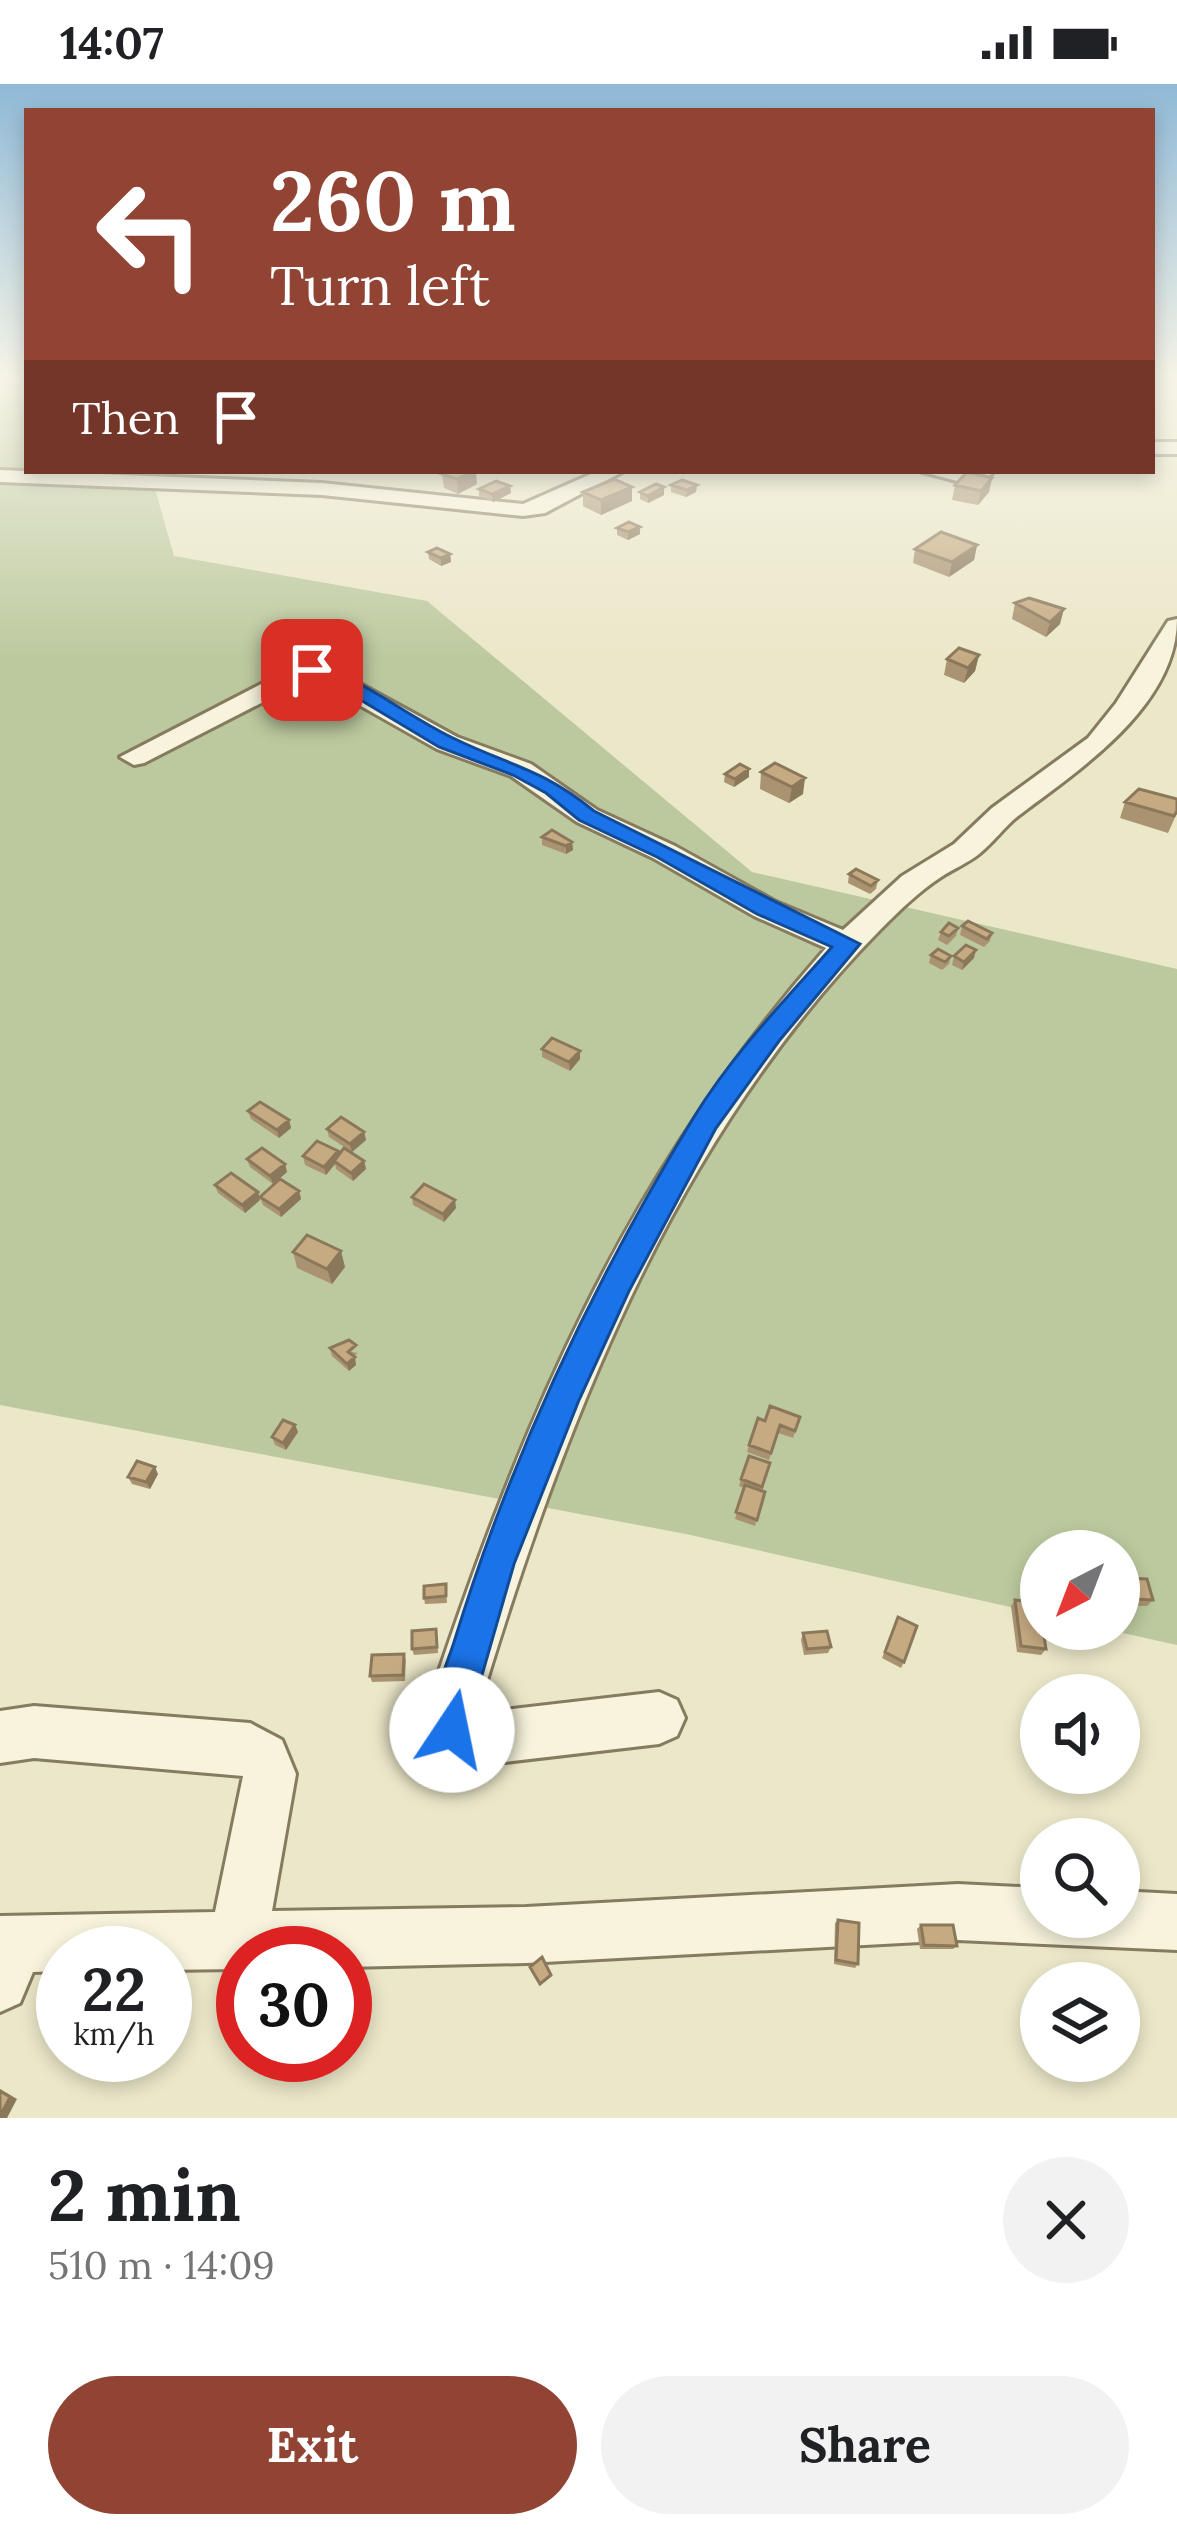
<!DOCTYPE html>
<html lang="en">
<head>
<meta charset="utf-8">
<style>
	body { margin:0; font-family:Lora,serif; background:#f2f2f2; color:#202124; height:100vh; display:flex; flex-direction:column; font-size:45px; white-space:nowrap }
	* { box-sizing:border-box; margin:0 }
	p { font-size:39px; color:#757577 }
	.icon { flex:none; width:66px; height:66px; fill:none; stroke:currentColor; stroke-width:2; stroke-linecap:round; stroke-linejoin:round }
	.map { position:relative; height:2034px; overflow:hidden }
	.details { display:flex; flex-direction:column; background:#fff; flex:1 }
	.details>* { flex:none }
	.guide { position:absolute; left:24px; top:24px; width:1131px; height:366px; border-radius:0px; box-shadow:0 6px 18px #0003; background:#914434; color:#fff; overflow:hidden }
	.needle { width:78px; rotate:222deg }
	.controls { position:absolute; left:1020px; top:1446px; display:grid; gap:24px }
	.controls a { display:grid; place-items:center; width:120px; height:120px; border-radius:50%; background:#fff; box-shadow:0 6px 18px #0003; font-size:60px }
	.speed { position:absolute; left:36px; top:1842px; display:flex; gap:24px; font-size:60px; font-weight:700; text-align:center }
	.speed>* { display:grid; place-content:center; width:156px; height:156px; border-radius:50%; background:#fff; box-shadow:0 6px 18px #0003; line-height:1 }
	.speed small { font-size:30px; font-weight:400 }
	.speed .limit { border:18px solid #d22; background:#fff; color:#111 }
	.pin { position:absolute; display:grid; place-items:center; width:102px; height:102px; color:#fff; margin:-51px; border-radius:24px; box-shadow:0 6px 18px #0006 }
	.me { position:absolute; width:132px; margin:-66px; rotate:11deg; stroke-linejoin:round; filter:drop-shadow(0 0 9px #0008) }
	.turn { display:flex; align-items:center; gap:42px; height:252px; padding:0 48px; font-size:54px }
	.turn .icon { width:156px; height:156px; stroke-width:2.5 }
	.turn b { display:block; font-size:84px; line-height:102px }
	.then { display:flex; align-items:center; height:114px; padding:0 48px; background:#0003; gap:24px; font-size:45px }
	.round { display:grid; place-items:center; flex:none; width:126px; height:126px; border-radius:63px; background:#f2f2f2 }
	.head { display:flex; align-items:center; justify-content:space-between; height:204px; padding:0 48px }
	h1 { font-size:72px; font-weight:700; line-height:90px }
	.cta { display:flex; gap:24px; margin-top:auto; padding:24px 48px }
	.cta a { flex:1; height:138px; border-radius:72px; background:#914434; color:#fff; font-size:48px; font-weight:700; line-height:138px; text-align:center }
	.cta a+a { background:#f2f2f2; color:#202124 }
	.status { display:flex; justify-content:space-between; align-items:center; height:84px; padding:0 60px; background:#fff; direction:ltr }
	.status svg { height:33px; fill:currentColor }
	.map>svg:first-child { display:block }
	.green { fill:#bcc99e }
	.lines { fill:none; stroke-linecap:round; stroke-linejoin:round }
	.minor-casing { stroke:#867b5f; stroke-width:6 }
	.minor { fill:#f7f3dc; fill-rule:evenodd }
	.wall { fill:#aa9370 }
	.shaded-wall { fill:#8b785b }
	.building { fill:#c6ab82; stroke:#8b785b; stroke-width:3 }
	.route { fill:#1a73e8; stroke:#114b97; stroke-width:3 }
</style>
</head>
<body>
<div class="status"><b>14:07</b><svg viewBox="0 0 49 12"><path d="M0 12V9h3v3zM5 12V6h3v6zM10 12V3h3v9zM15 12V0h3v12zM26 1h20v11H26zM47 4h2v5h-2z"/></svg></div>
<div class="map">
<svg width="1177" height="2034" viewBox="0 0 1177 2034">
	<rect width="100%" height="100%" fill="#ebe7c9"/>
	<!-- green -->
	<path class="green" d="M0,291H27V387H150L174,472L427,517L752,788L1177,885V1561L1105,1545H1119V1467H1041V1530L686,1450L0,1321Z"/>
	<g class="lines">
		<defs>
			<path id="minor" d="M1152,358H1177V370H1152Z
				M0,386L322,399L523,420L598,387H624L545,429L523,432L322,411L0,398Z
				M919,387H995L976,402Z
				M1177,535C1177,622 1080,685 1018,732C1004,743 994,758 979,770C968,779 953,785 941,793C918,808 899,827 879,847C669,1061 562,1347 477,1629L659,1608L677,1616L685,1634L677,1652L659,1660L479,1681L441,1671L426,1646L425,1629C521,1339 622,1095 826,864L754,832L653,774L577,738L511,692L437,665L315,596H306L144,679L134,681L120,673L292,584L329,583L457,653L531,680L597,726L675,762L776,818L843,846L902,792L954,760L992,724L1088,654L1116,619L1168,537Z
				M34,1622L250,1639L282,1656L296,1690L272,1827L526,1823L958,1800L1041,1804V1833H1119V1807L1177,1810V1866L958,1856L526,1879L345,1883V1869H243V1884L238,1885L165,1886V1869H63V1887L33,1888L20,1919L0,1928V1832L215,1828L243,1692L34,1674L0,1679V1627Z"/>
		</defs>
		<!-- minor casing -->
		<use href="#minor" class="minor-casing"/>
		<!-- minor -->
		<use href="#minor" class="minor"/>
	</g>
	<!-- wall -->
	<path class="wall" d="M442,390L477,400L458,410L444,404Z
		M992,394L989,408L978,421L952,416L955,401Z
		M671,401H697L696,408L686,413L671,408Z
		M510,402L511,409L493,418L479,412V405Z
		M664,403V411L648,419L640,415V408Z
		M583,408L632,417L601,431L583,422Z
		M617,444L640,450L628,456L617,451Z
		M977,461L974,476L949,493L913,479L915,465Z
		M428,468L450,470L451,478L441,482L429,475Z
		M1015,519L1060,540L1046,553L1012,535Z
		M979,571L975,587L964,599L944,591L947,575Z
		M294,588L336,606L324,612L315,607L316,613L308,617L277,604L275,596L295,593Z
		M749,685V693L734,703L724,698L725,690Z
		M761,688L803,710L789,719L760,705Z
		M1125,718L1177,729L1168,749L1120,734Z
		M542,753L572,758L573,766L566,770L542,761Z
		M849,790L878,796L876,805L870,810L848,799Z
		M962,842L992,849L990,857L984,863L960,851Z
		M958,844L956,852L947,861L938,856L941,848Z
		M931,871L951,872L949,880L942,886L929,879Z
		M954,872L974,874L962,886L952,881Z
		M542,965L580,967V975L570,987L542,973Z
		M248,1027L289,1036L291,1044L279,1054L251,1035Z
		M327,1045L364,1048L366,1056L352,1068L329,1053Z
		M338,1067L339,1071L364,1077L366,1085L353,1097L336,1085L335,1080L326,1091L305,1081L303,1072Z
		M247,1075L285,1080L287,1088L273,1100L250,1083Z
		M215,1101L258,1108L260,1116L245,1129L218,1109Z
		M299,1107L301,1115L281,1133L263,1121L260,1113Z
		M412,1113L456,1124L444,1138L413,1121Z
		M293,1168L345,1183L332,1200L297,1184Z
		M330,1264L358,1269L353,1273L356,1281L349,1287L332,1272Z
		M800,1333L793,1354L778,1349L769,1376L747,1368L749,1361L765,1337Z
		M295,1341L298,1348L286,1366L275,1361L272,1353Z
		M770,1379L762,1407L765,1408L755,1442L735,1435L744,1404L739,1402L741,1395Z
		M158,1390L150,1405L132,1400L128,1393Z
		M1119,1494L1153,1516L1147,1522L1119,1521Z
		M446,1500L447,1519L425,1520L424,1514Z
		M1015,1516L1046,1565L1041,1571L1017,1568L1011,1522Z
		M898,1533L904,1578L901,1584L882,1574Z
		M803,1549L831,1563L828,1569L804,1571L801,1556Z
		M437,1551L438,1569L414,1571L412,1565Z
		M404,1570L406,1576L405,1597L372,1598L370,1592Z
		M838,1836L858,1880L855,1884L834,1880L835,1839Z
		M921,1841L957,1862L953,1865H920L917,1845Z"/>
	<!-- shaded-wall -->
	<path class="shaded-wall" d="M474,387H476L477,400L458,410L457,395Z
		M992,394L989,408L978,421L981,407Z
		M697,401L696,408L686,413L687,406Z
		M510,402L511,409L493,418L492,410Z
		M632,403V417L601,431V416Z
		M664,403V411L648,419V412Z
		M640,443V450L628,456V448Z
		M977,461L974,476L949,493L952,478Z
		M450,470L451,478L441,482V474Z
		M1064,525L1060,540L1046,553L1050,538Z
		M979,571L975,587L964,599L968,584Z
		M334,598L336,606L324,612L323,604Z
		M314,605L316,613L308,617L306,609Z
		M749,685V693L734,703L735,695Z
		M805,694L803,710L789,719L792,703Z
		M572,758L573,766L566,770V762Z
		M976,866L974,874L962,886L964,878Z
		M580,967V975L570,987L569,978Z
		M289,1036L291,1044L279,1054L277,1046Z
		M364,1048L366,1056L352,1068L350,1060Z
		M338,1067L340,1075L334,1077L335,1080L326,1091L324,1083Z
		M364,1077L366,1085L353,1097L351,1089Z
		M285,1080L287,1088L273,1100L270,1092Z
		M299,1107L301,1115L281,1133L279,1125Z
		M258,1108L260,1116L245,1129L242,1121Z
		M455,1116L456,1124L444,1138L443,1130Z
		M341,1167L345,1183L332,1200L327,1185Z
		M355,1273L356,1281L349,1287L347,1280Z
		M295,1341L298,1348L286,1366L283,1359Z
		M155,1383L158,1390L150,1405L146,1398Z
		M0,2005L17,2015L7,2034H0Z"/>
	<!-- building -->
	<path class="building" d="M449,387H474L457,395L442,390Z
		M967,388L992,394L981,407L955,401Z
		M614,395L632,403L601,416L583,408Z
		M682,396L697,401L687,406L671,401Z
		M496,397L510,402L492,410L479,405Z
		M656,400L664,403L648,412L640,408Z
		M629,438L640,443L628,448L617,444Z
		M941,448L977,461L952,478L915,465Z
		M437,464L450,470L441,474L428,468Z
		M1029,514L1064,525L1050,538L1015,519Z
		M959,564L979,571L968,584L947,575Z
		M303,584L334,598L323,604L294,588Z
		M289,589L314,605L306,609L275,596Z
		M775,679L805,694L792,703L761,688Z
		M740,680L749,685L735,695L725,690Z
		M1139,705L1177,715V727L1174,732L1125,718Z
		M552,746L572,758L566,762L542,753Z
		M856,785L878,796L871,802L849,790Z
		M968,837L992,849L987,855L962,842Z
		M949,839L958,844L949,852L941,848Z
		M966,861L976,866L964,878L954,872Z
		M938,865L951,872L945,878L931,871Z
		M552,954L580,967L569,978L542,965Z
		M260,1018L289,1036L277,1046L248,1027Z
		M341,1033L364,1048L350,1060L327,1045Z
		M317,1057L338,1067L324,1083L303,1072Z
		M262,1064L285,1080L270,1092L247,1075Z
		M344,1064L364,1077L351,1089L334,1077Z
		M231,1089L258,1108L242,1121L215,1101Z
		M280,1095L299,1107L279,1125L260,1113Z
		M424,1100L455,1116L443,1130L412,1113Z
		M307,1151L341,1167L327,1185L293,1168Z
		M349,1256L356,1261L348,1268L355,1273L347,1280L330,1264Z
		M770,1322L800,1333L795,1347L780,1341L771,1369L749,1361L758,1334L765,1337Z
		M283,1336L295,1341L283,1359L272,1353Z
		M749,1372L770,1379L762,1403L741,1395Z
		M137,1377L155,1383L146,1398L128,1393Z
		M745,1401L765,1408L757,1436L736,1428Z
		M1119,1494L1147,1495L1153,1516L1119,1514Z
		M446,1500V1512L424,1514V1502Z
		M1015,1516L1039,1519L1041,1545H1043L1046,1565L1021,1562Z
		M898,1533L917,1542L904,1578L885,1568Z
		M436,1545L437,1563L412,1565V1547Z
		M827,1547L831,1563L807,1565L803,1549Z
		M404,1570L403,1591L370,1592L372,1571Z
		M838,1836L859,1839L858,1880L836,1876Z
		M921,1841H953L957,1862L924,1861Z
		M542,1873L551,1891L540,1900L530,1883Z
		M0,2007L10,2013L0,2032Z"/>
	<!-- sky -->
	<linearGradient id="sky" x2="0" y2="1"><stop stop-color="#8fb9d7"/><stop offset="0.51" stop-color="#f6f4e7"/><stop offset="1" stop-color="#f6f4e7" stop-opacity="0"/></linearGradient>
	<rect width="1177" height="576" fill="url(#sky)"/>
	<!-- route -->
	<path class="route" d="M312,580C364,595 405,631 453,654C510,682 541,684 594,727L860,860L779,957L716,1044L629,1207L579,1316L514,1480L471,1629L466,1660L452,1665L438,1660C424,1626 445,1588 455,1555C511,1373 595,1195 694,1033C732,971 784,917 832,863L757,830L657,773L579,736L546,709L513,691L439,663L344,606L305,590V582Z"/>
</svg>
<div class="controls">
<a><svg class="needle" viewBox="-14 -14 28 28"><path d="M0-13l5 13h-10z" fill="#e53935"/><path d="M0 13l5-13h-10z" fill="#757577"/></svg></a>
<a><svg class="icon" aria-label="sound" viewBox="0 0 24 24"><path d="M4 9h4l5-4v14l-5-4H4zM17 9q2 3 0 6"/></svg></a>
<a><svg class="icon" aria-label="search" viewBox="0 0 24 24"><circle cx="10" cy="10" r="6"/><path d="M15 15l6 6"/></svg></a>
<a><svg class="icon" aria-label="layers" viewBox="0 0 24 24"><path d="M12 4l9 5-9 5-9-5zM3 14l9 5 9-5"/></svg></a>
</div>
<div class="speed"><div>22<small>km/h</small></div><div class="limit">30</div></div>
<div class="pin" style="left:312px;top:586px;background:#d93025"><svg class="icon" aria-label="arrive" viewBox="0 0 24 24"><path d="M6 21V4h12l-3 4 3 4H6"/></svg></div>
<svg class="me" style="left:452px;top:1646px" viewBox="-20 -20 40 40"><circle r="19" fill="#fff"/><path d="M0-13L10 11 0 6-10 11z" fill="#1a73e8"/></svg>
<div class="guide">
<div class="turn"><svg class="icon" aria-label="left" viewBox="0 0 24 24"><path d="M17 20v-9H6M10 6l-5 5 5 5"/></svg><div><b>260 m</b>Turn left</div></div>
<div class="then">Then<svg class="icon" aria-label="arrive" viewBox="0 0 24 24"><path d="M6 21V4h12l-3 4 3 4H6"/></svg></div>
</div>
</div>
<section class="details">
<div class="head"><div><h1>2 min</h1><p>510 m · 14:09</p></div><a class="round"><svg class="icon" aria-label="close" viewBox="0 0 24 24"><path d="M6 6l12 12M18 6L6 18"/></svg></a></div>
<div class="cta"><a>Exit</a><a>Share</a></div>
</section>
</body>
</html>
